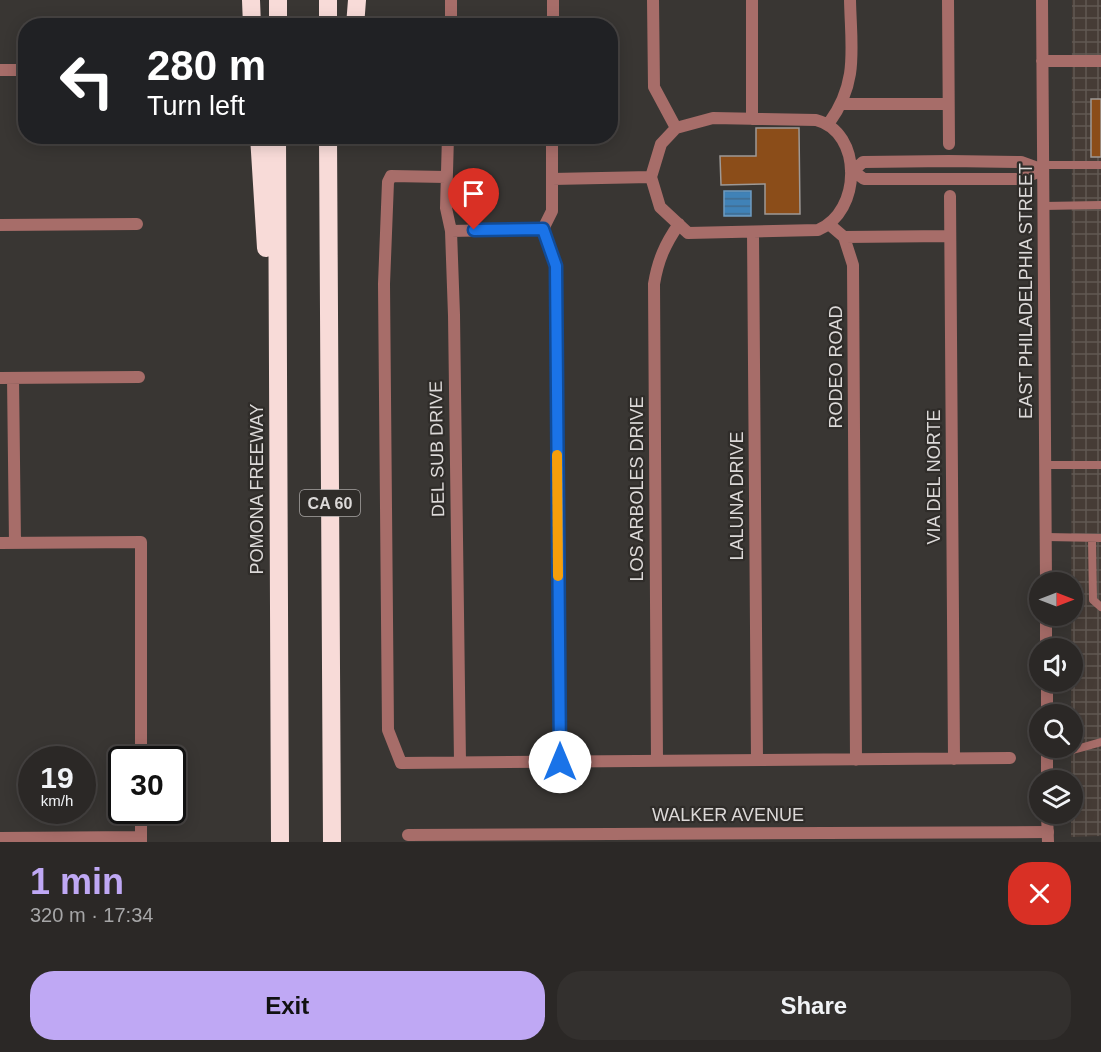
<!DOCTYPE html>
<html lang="en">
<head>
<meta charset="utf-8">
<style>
	body { margin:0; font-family:Arial,sans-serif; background:#33302e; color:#f1f3f6; height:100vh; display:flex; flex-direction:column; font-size:22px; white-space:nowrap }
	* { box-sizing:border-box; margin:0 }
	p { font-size:20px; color:#a6a6a7 }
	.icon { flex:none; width:33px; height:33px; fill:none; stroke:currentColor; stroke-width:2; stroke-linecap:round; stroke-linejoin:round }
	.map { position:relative; height:842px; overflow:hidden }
	.details { display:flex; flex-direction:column; background:#2b2826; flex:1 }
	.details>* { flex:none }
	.guide { position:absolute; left:18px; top:18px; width:600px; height:126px; border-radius:24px; box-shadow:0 3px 15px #0003,0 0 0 2px #474443; background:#202124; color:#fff; overflow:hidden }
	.needle { width:39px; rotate:90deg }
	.buttons { position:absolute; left:1029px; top:572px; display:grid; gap:12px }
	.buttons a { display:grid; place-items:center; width:54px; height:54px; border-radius:50%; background:#2b2826; box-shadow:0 3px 15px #0003,0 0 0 2px #474443; font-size:30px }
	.speed { position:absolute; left:18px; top:746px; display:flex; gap:12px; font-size:30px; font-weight:700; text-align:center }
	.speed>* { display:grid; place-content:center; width:78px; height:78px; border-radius:50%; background:#2b2826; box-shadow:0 3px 15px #0003,0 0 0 2px #474443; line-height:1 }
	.speed small { font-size:15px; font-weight:400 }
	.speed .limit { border:3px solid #111; border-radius:9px; background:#fff; color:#111 }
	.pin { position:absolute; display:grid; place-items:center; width:51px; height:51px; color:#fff; margin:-62px -26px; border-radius:50% 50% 50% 0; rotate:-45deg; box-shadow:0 0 6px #0007 }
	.pin .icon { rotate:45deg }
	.me { position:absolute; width:66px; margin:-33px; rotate:0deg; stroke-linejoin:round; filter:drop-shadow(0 0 4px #0008) }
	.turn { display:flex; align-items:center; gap:21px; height:126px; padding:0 30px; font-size:27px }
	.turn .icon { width:78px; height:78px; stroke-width:2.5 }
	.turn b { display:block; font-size:42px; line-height:51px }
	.round { display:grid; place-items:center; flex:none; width:63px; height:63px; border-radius:24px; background:#33302e }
	.head { display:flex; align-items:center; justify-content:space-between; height:102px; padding:0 30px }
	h1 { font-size:36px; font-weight:600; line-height:45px; color:#bfa8f4 }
	.action { display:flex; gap:12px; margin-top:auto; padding:12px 30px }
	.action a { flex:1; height:69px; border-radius:24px; background:#bfa8f4; color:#111; font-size:24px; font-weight:600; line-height:69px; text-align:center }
	.action a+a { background:#33302e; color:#f1f3f6 }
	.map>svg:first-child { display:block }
	.industrial { fill:url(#industrial-grid) }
	.water { fill:url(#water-rules); stroke:#6f9cc1; stroke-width:1.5 }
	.building { fill:#8b4d19; stroke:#9e9996; stroke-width:1.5 }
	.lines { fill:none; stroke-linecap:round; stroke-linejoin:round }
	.service { stroke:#a76d69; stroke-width:8 }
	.minor { stroke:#a76d69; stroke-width:12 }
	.tertiary { stroke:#a76d69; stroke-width:12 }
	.motorway { stroke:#f8dbd8; stroke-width:18 }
	.route-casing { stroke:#114b97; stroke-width:15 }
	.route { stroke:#1a73e8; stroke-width:10 }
	.slow { stroke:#f59e0b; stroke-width:10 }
	.labels { text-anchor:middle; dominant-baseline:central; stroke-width:4.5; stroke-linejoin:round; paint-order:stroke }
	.shield { fill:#2f2c29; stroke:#a8a5a4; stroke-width:1.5 }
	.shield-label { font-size:16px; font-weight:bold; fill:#dcd9d8 }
	.street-label { font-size:18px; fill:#dcd9d8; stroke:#2f2c29 }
</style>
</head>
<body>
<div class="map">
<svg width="1101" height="842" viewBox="0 0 1101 842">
	<defs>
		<pattern id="industrial-grid" width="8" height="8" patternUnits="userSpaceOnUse" patternTransform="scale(1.5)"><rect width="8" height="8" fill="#463c36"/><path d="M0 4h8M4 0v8" fill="none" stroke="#605852"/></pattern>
		<pattern id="water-rules" width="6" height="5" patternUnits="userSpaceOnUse" patternTransform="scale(1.5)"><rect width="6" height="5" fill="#4082b7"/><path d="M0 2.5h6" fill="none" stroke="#416b8e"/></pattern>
	</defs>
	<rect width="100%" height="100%" fill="#393633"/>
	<!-- industrial -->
	<path class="industrial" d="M1072,0H1101V836L1071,837Z"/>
	<!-- water -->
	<path class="water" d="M724,191H751V216H724Z"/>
	<!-- building -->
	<path class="building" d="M1091,99H1101V157H1091Z
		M756,128H799L800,214H765V184L721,185L720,156H756Z"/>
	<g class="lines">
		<!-- service -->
		<path class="service" d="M1043,165H1101
			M1043,206L1101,205
			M1045,465H1101
			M1046,537L1101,538
			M1092,538L1093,600L1101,607
			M1047,748L1073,750L1101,742"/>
		<!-- minor -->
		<path class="minor" d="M553,0V26
			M653,0L654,87L676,128
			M752,0V119
			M948,0L949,144
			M451,26V0
			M0,70H26
			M843,104H948
			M713,118L816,120C863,132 862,212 818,230L688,233L660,207L651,177L661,144L676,128Z
			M829,123C859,82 851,48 850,0
			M448,136L446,208L451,231L454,315L460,762
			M549,136L552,144V211L543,229L556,266L560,762
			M949,161L1021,162L1043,170L1021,179H864L853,171L863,162Z
			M446,177L391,176L388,182L384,284L388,730L401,763L1010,758
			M552,179L651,177
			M950,196L954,759
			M0,225L137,224
			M830,225L844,237L853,265L856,760
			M451,231L543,229
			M753,232L757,760
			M844,237L950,236
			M0,378L139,377
			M13,378L15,543
			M0,543L141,542V759
			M657,760L654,284C658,260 665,244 679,224
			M408,835L1048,832
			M0,838L141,837
			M141,842V810"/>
		<!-- tertiary -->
		<path class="tertiary" d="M1042,0L1046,582
			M1042,61H1101
			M1046,615V648
			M1047,681V714
			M1047,747V780
			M1047,813L1048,842"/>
		<!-- motorway -->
		<path class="motorway" d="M251,0L252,26
			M328,0V26
			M278,26V0
			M355,26L357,0
			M259,136L266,248
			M277,136L280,842
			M328,136L332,842"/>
	</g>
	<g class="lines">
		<defs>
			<path id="route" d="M474,230L543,229L556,266L560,762"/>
		</defs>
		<!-- route casing -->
		<use href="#route" class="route-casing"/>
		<!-- route -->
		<use href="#route" class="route"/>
		<!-- slow -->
		<path class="slow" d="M557,455L558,576"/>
	</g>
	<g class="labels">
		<!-- shield labels -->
		<rect class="shield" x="300" y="490" width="60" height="26" rx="4.5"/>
		<g class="shield-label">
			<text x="330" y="503">CA 60</text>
		</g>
		<!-- street labels -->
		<g class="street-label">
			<text transform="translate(1026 291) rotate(-90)">EAST PHILADELPHIA STREET</text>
			<text transform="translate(836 367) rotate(-90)">RODEO ROAD</text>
			<text transform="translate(437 449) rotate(-91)">DEL SUB DRIVE</text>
			<text transform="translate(934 477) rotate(-90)">VIA DEL NORTE</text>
			<text transform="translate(257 489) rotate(-90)">POMONA FREEWAY</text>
			<text transform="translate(637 489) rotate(-90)">LOS ARBOLES DRIVE</text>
			<text transform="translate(737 496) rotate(-90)">LALUNA DRIVE</text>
			<text x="728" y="815">WALKER AVENUE</text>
		</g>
	</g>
</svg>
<div class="buttons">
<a><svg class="needle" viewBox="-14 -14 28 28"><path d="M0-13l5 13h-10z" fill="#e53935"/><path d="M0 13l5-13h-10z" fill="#a6a6a7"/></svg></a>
<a><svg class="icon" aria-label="sound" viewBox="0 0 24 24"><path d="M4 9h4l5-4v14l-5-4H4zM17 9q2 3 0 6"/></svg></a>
<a><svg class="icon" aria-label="search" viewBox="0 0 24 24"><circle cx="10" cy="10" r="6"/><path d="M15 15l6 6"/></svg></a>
<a><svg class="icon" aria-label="layers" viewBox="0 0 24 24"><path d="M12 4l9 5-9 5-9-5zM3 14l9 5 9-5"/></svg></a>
</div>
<div class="speed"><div>19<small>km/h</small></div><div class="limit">30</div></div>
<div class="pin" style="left:474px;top:230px;background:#d93025"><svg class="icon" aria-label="arrive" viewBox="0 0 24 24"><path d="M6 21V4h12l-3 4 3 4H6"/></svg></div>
<svg class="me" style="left:560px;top:762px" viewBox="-20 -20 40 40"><circle r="19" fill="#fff"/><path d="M0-13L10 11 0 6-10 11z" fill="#1a73e8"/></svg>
<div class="guide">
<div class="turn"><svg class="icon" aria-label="left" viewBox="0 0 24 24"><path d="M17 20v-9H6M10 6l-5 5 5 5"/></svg><div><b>280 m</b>Turn left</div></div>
</div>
</div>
<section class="details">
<div class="head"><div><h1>1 min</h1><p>320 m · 17:34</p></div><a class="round" style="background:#d93025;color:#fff"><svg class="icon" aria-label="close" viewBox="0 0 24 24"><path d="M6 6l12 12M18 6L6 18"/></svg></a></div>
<div class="action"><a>Exit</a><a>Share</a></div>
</section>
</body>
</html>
